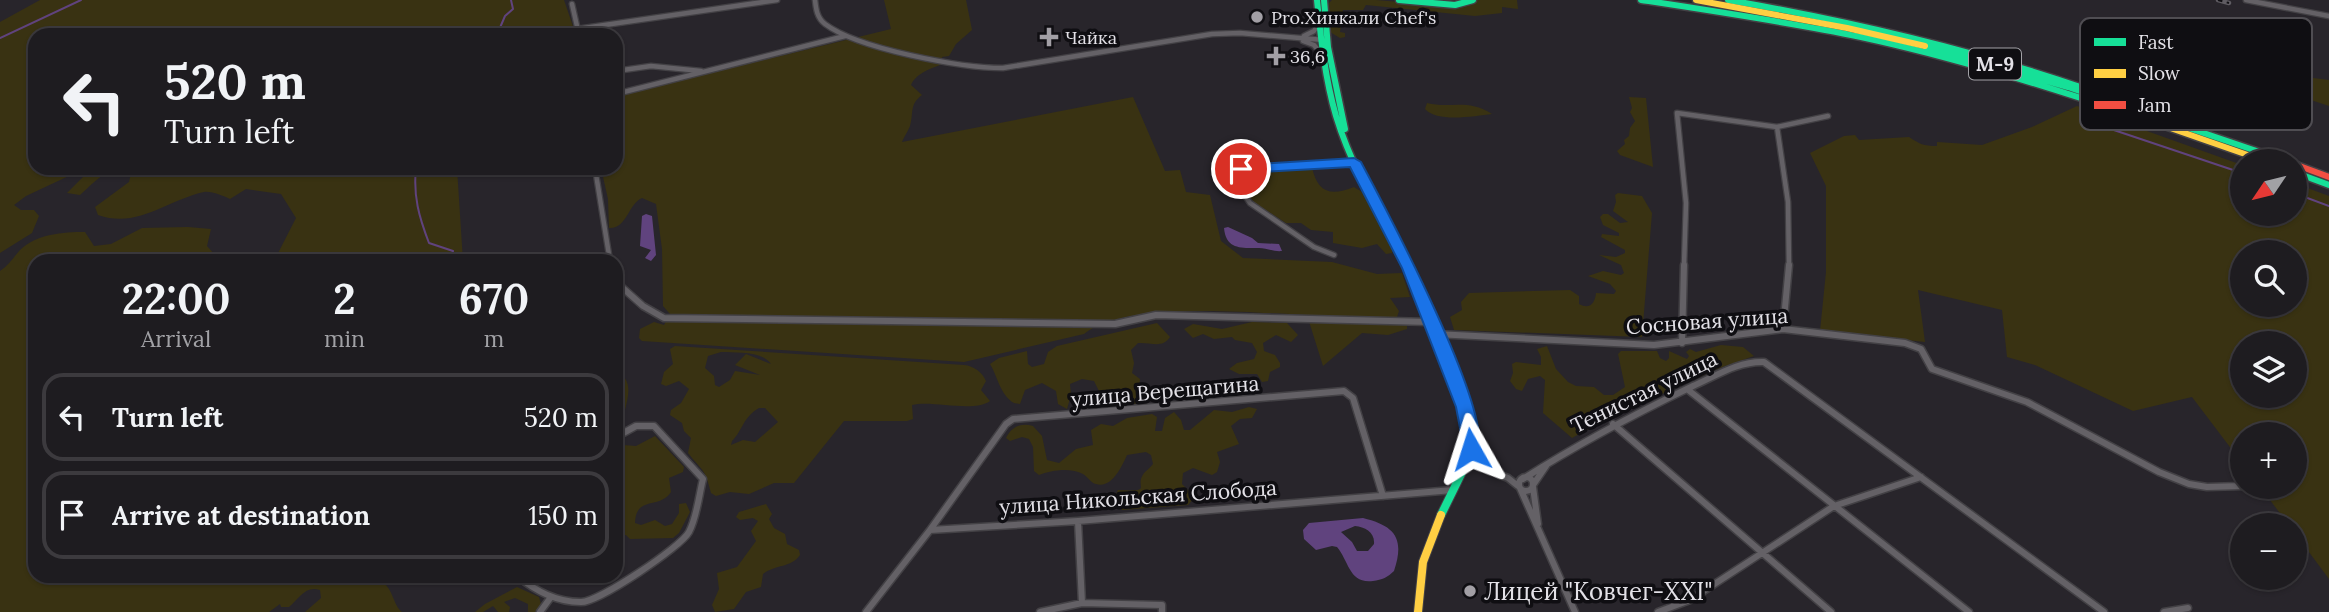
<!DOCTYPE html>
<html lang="en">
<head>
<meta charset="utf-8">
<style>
	body { margin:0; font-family:Lora,serif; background:#262529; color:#f1f3f6; height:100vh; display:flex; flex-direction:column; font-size:26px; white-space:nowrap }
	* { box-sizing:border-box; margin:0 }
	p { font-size:23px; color:#a1a1a5 }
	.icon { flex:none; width:38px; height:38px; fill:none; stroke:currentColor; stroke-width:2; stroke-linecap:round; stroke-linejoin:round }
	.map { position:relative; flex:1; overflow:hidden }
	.drawer { position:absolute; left:28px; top:254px; width:595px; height:329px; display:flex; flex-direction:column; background:#1e1c20; border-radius:21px; box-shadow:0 2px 5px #0004,0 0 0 2px #3c3a3e }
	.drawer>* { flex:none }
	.top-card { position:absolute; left:28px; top:28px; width:595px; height:147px; border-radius:21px; box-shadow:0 2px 5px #0004,0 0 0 2px #3c3a3e; background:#1e1c20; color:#f1f3f6; overflow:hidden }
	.needle { width:46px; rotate:235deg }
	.fabs { position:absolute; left:2230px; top:149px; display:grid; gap:14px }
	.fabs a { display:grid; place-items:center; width:77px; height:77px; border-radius:50%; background:#1e1c20; box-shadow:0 2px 5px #0004,0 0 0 2px #3c3a3e; font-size:35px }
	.pin { position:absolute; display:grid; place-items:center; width:60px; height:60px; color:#fff; margin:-30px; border:4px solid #fff; border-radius:50%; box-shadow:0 2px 7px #0007 }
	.me { position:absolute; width:77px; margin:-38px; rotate:354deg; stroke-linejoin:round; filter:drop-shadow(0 0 5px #0008) }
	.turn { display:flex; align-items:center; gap:24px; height:147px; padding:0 21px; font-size:32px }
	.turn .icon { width:91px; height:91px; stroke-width:2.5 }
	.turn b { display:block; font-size:49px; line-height:60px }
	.eta { display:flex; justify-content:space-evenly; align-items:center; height:119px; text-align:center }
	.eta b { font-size:42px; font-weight:700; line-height:49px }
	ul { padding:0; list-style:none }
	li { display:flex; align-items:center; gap:21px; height:88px; margin:0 14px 10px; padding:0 7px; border:4px solid #3c3a3e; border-radius:21px }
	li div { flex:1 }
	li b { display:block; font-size:26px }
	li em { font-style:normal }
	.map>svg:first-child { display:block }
	.green { fill:#393212; fill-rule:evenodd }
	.water { fill:#60437e; fill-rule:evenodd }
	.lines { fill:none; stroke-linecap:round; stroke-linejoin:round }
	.stream { stroke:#60437e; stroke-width:2 }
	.street-far1-casing { stroke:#434145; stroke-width:7 }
	.street-casing { stroke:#434145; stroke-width:9 }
	.fast-far1-casing { stroke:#434145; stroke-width:9 }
	.fast-casing { stroke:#434145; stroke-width:10 }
	.slow-far1-casing { stroke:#434145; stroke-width:9 }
	.slow-casing { stroke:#434145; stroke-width:10 }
	.jam-casing { stroke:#434145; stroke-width:9 }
	.street-far1 { stroke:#646166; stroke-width:4.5 }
	.street { stroke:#646166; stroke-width:6 }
	.fast-far1 { stroke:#16e098; stroke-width:6 }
	.fast { stroke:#16e098; stroke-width:8 }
	.slow-far1 { stroke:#ffcf43; stroke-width:6 }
	.slow { stroke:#ffcf43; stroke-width:8 }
	.jam { stroke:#f24e42; stroke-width:6 }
	.rail-casing { stroke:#5f5c62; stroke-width:4.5 }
	.rail { stroke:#0f0e12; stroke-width:2; stroke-dasharray:4.5; stroke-linecap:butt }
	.route { fill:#1a73e8; stroke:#114b97; stroke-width:2 }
	.poi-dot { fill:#a29fa5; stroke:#0f0e12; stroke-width:2.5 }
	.labels { text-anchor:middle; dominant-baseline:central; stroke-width:7; stroke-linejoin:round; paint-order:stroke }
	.far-poi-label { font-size:18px; fill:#e3e1e7; stroke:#0f0e12; text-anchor:start }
	.shield { fill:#0f0e12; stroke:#a3a2a7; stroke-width:2 }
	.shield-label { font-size:19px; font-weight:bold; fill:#e3e1e7 }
	.street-label { font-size:21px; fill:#e3e1e7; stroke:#0f0e12 }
	.near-poi-label { font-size:24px; fill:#e3e1e7; stroke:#0f0e12; text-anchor:start }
	.key { fill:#0f0e12; stroke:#4f4d52; stroke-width:2 }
	.key-label { font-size:19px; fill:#e3e1e7 }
</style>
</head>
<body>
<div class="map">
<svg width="2329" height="612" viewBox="0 0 2329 612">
	<rect width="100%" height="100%" fill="#28252b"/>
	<!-- green -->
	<path class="green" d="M40,0H564L576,35H35V168H457L463,261H274L296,218L281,194L246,189L230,199C223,196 212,191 204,192C167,200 138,229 98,215L95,207L129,182L131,173C111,161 95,182 80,195L67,193L83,177L73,174L26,196L14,205L21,210H34L39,216L32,233L0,253V22Z
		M884,0H966L972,30L956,44L949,56L942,57L943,64C932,68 916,73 911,85L922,95C909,105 914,112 910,126C908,131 904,137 902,142L1133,97L1165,171L1180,170L1186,192L1210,195L1221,241L1243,258L1332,262L1377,274L1402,273L1410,297L1390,298L1399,311L1395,323L1407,324V329L1388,335L1362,333L1323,366L1307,315C1253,313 1125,300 1084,334L964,362L642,341L639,338L640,329L654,322L664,325L670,314L663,306L662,249L656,204L642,198C628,204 627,229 609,228L608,199L601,168H616V96L891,29Z
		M1332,0H1376L1459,7L1472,4L1478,0H1517L1518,9L1502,7V13L1475,16L1366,5L1363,10H1343L1340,32L1345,33V37L1340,38L1330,32L1329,3Z
		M2266,72L2329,80V106L2263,84Z
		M1629,97L1646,98L1653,167L1620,155L1617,151L1625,144L1624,140L1629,136L1630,128L1635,121L1630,112L1632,108Z
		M1427,103C1449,109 1468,98 1492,114C1475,116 1437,123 1425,109Z
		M2077,106L2242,165V214H2294V183L2329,196V579L2294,532V525H2289L2260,487L2294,486V434H2242V463L2192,397L2133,411L2035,365L2007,357L2002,310L1918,290L1925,342L1820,331L1826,272V186L1810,153L1844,136L1855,135L1859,140L1909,137C1920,144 1923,146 1937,146V142L1982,145L2032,127ZM2242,252H2294V304H2242ZM2242,343H2294V396H2242Z
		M1312,167C1317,192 1330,197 1354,187L1362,192L1393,247L1392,253L1386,254L1377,244L1362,248L1333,243V232L1311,230L1301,223H1286L1255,203L1247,195L1243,171Z
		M1618,193L1642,196L1652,213L1642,337L1454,330L1450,317L1462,310L1461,302L1469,293L1570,290L1579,296V304C1590,310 1595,303 1596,293L1614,294L1616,291L1610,284L1588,276L1603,271L1621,275L1624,273L1621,265L1599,255L1616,257L1625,253V250L1601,237L1602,234L1619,236V233L1603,225L1600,217L1603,214H1608L1620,223L1628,222L1613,211L1616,202L1615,195Z
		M188,227L211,229L207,246L215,255L211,261H35V576H382V582C393,588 393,605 402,612H305L321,598L320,590C305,585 299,599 289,607H281L280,604L269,612H0V271C9,265 13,258 20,250C36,234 63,232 85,232L94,246L111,244L142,228Z
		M1252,322L1287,323L1298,335L1291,342L1276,335L1263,343L1264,351L1275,355L1280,363V367L1270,372L1268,381L1262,382L1257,374H1239L1229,369L1237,363L1254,359L1257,352L1252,343L1235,340L1232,337L1214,339L1203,334L1193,338L1184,329L1193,324L1222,329Z
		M1157,323L1170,337C1162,349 1151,342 1138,343L1131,350L1134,363L1132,373L1140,379L1139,389L1148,394V403L1113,405L1109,393L1099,391L1094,381L1082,379L1070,384L1071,395L1067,409L1058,404L1056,391L1042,383L1025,390L1020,404L1014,403C1000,395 998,377 990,364L999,358L1027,351L1028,364L1032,367L1044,364L1048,352L1057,346Z
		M1721,345L1743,347L1754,356L1717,369L1607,419L1572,438L1543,413L1545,380L1540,376L1528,379L1522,391L1516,389L1510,381L1513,373L1512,364L1516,362L1541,365V357L1537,349L1547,346L1556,369L1568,382L1576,386L1594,387L1604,395H1613L1625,387L1618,354L1621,351H1657L1660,358L1666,361L1669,358V351L1687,359L1689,356L1686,352L1690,349L1696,352Z
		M675,346L964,365C974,366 982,372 986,381L981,390L990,401C973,413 933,400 912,405L913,419L907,421H844L794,483H774L749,494L730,492L716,496L711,493C705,468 703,472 688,453L691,438L684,431L682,423L670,415L671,410L681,403L689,389L679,381L666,386L661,384L664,372L673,364L670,349ZM721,352C736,353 761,350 771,364L746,354L735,365L760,375L735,371L730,380L719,387L715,385L714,376L705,368L708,356ZM759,408H765L778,422L755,442L743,440L731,445L732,441C743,430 743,417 759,408Z
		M616,371C639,382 623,407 622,426L619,428L616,425Z
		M1249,407L1257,409L1252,418L1240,419L1231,426L1239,444L1217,452L1220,462L1217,472L1212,475L1193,468L1183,473L1182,484L1195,497L1188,505L1122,510L1116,494L1118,490C1156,492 1132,487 1145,472C1148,469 1151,467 1153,464L1151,455L1146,452L1127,455C1122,466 1112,489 1096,484C1091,483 1088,477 1083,474C1071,467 1051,470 1039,475L1034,471L1033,447L1029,439L1022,437L1010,441L1006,438C1011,427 1021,422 1033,426L1042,436L1047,460L1059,463L1076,449L1093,445L1091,430L1101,424L1113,426L1127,418L1152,414L1157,417L1155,431H1162L1165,418L1174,412L1181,420L1184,430H1190L1214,410L1232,412Z
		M655,436L684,467L683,472L669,478L671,492C659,510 636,495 635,523L641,525L655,520L665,526L672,524L679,513V504L686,503L690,512L679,533L673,538L630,539L626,535L616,536V452L623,445L636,446Z
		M766,504L772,514L769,519L774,528L785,534L787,544L799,550L800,555C791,568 776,564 763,574L761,587L746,592L734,609L715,612L712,605L719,589L717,573L737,567L756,541L751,531L758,521L753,518L740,520L736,517L739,512Z
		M517,587L539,597L541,604L535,612H528V604L515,598L504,602L510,607L509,612H498L493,606L483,612H475L485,604Z"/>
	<!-- water -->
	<path class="water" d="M646,214L652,216L656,255L651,261L645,258L651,250L640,246L642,216Z
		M1228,227L1252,238L1258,243L1279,244L1282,251C1274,252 1266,248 1259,248C1242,248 1226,250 1224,228Z
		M1363,518C1395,526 1405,538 1394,571C1388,577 1382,580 1373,581C1349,584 1349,561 1337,547L1332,546L1316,550L1304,539L1303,530L1309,523ZM1355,526C1365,527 1375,532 1374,544L1368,551H1357L1352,542L1341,532Z"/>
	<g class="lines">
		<!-- stream -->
		<path class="stream" d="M504,35L499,30L505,16L513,9L511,0
			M0,38L81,0
			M2081,119L2242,173
			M416,168C413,196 419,217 429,243L453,251L451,261
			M2294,193L2329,206"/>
		<defs>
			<path id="street-far1" d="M815,0C816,9 817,18 825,24C858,49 962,68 1003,68L1212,34L1240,33L1324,40
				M2246,0L2329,16
				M572,4L579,35
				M577,29L777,0
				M1304,36L1314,31L1319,22
				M1303,41L1314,45L1323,56
				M616,71L651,66L701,71
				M616,94L845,36
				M595,168L610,261
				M1334,255L1314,247L1250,203L1243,193L1239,171L1354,162
				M1684,266L1686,203L1677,113L1777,127
				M1789,266L1788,202L1777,127L1828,116"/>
			<path id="street" d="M616,282L643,306L664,318L1115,324L1156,315L1430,322
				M616,301V312
				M1783,329L1789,265
				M1435,334L1654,345L1783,329L1905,343L1921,349L1932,369L2027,402L2159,472L2189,484L2207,487L2242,486
				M1682,343L1684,265
				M1687,389L1969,612
				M1613,424L1831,612
				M1467,462L1508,478L1518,486
				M1519 484a7 7 0 1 1 14 0a7 7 0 1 1-14 0Z
				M1523,479C1578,444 1635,414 1693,386C1716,376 1738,361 1764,362L2104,612
				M1533,485L1546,466
				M1533,487L1538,524
				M1520,488L1575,612
				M1078,521L1082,603
				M930,530L1006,424L1013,419L1344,391L1353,398L1383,496
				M517,576C536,591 556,602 581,602C599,602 681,547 689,532C697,517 699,495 703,479L654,426H636L616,437
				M540,612L551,597
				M866,612L930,530L1078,521L1453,490
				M1040,612L1082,603L1162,605V612
				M1658,612L1690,600L1834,506L1921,477
				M2164,612L2188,608"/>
			<path id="fast-far1" d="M1317,0C1321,40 1325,78 1336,116C1352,169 1382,218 1408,266
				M1324,0L1328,47L1345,129
				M1399,0L1455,5L1473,0
				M1641,0C1714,11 1788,22 1861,37C1954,57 2045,86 2136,116
				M1728,0C1867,24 2001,56 2133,106
				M1925,46L2068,87L2286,161
				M2294,172L2329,185"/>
			<path id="fast" d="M1407,265L1465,407L1471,435L1467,462L1441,515"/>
			<path id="slow-far1" d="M1696,0L1847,28L1925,46
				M2136,116L2265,161"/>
			<path id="slow" d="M1418,612L1423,562L1441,515"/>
			<path id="jam" d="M2294,164L2329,177"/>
		</defs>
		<!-- street-far1 casing -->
		<use href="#street-far1" class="street-far1-casing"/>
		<!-- street casing -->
		<use href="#street" class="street-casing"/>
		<!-- fast-far1 casing -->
		<use href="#fast-far1" class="fast-far1-casing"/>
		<!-- fast casing -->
		<use href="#fast" class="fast-casing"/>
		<!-- slow-far1 casing -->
		<use href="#slow-far1" class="slow-far1-casing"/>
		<!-- slow casing -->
		<use href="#slow" class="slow-casing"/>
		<!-- jam casing -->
		<use href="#jam" class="jam-casing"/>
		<!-- street-far1 -->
		<use href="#street-far1" class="street-far1"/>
		<!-- street -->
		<use href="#street" class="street"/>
		<!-- fast-far1 -->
		<use href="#fast-far1" class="fast-far1"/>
		<!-- fast -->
		<use href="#fast" class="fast"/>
		<!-- slow-far1 -->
		<use href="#slow-far1" class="slow-far1"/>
		<!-- slow -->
		<use href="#slow" class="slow"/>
		<!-- jam -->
		<use href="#jam" class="jam"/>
		<defs>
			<path id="rail" d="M2218,0L2229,3"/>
		</defs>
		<!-- rail casing -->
		<use href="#rail" class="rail-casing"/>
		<!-- rail -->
		<use href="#rail" class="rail"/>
	</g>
	<!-- route -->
	<path class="route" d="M1354,158L1361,162C1384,205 1497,417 1477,454H1465L1456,407L1402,268L1350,167L1241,173L1234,169L1241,165Z"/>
	<!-- markers -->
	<g class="poi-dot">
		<circle cx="1257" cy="17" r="7"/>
		<path d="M1045.5 26.5h7v7h7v7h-7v7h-7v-7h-7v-7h7z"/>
		<path d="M1272.5 45.5h7v7h7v7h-7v7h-7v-7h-7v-7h7z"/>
		<circle cx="1470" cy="591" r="7"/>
	</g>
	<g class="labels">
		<!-- far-poi labels -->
		<g class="far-poi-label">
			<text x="1271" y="17">Pro.Хинкали Chef's</text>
			<text x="1065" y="37">Чайка</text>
			<text x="1290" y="56">36,6</text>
		</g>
		<!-- shield labels -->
		<rect class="shield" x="1969" y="48.5" width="52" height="31" rx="5"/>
		<g class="shield-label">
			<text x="1995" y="64">М-9</text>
		</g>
		<!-- street labels -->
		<g class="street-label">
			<text transform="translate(1707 321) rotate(-4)">Сосновая улица</text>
			<text transform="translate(1165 391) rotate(-5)">улица Верещагина</text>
			<text transform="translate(1644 392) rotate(-26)">Тенистая улица</text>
			<text transform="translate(1138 497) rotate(-4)">улица Никольская Слобода</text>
		</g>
		<!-- near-poi labels -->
		<g class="near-poi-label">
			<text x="1484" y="591">Лицей "Ковчег-XXI"</text>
		</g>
	</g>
	<!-- legend -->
	<rect x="2080" y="18" width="232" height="112" rx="10" class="key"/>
	<rect x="2094" y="38" width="32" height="8" fill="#16e098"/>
	<rect x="2094" y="69" width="32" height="9" fill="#ffcf43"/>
	<rect x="2094" y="101" width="32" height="8" fill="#f24e42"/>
	<g class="key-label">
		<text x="2138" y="49">Fast</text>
		<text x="2138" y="80">Slow</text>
		<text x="2138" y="112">Jam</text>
	</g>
</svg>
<div class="fabs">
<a><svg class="needle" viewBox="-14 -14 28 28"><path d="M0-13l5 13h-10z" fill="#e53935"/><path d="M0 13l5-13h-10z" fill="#a1a1a5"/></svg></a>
<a><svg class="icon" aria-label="search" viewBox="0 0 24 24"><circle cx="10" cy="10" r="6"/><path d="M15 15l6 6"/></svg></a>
<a><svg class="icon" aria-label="layers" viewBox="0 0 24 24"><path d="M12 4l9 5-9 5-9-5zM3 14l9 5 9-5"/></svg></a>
<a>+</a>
<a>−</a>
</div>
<div class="pin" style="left:1241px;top:169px;background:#d93025"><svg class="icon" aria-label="arrive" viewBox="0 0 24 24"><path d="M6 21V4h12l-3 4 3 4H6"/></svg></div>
<svg class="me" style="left:1471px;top:449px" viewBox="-20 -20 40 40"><path d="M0-17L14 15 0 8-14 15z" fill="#1a73e8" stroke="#fff" stroke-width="4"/></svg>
<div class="top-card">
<div class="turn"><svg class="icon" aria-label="left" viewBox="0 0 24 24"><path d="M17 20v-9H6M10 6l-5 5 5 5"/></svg><div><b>520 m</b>Turn left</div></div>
</div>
<section class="drawer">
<div class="eta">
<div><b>22:00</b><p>Arrival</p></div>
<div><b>2</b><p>min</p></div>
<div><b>670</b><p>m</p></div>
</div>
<ul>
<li><svg class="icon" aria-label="left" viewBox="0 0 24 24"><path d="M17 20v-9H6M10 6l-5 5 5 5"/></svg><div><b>Turn left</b></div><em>520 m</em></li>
<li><svg class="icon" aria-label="arrive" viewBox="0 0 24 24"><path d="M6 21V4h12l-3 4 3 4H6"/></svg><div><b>Arrive at destination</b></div><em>150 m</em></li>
</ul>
</section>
</div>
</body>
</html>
